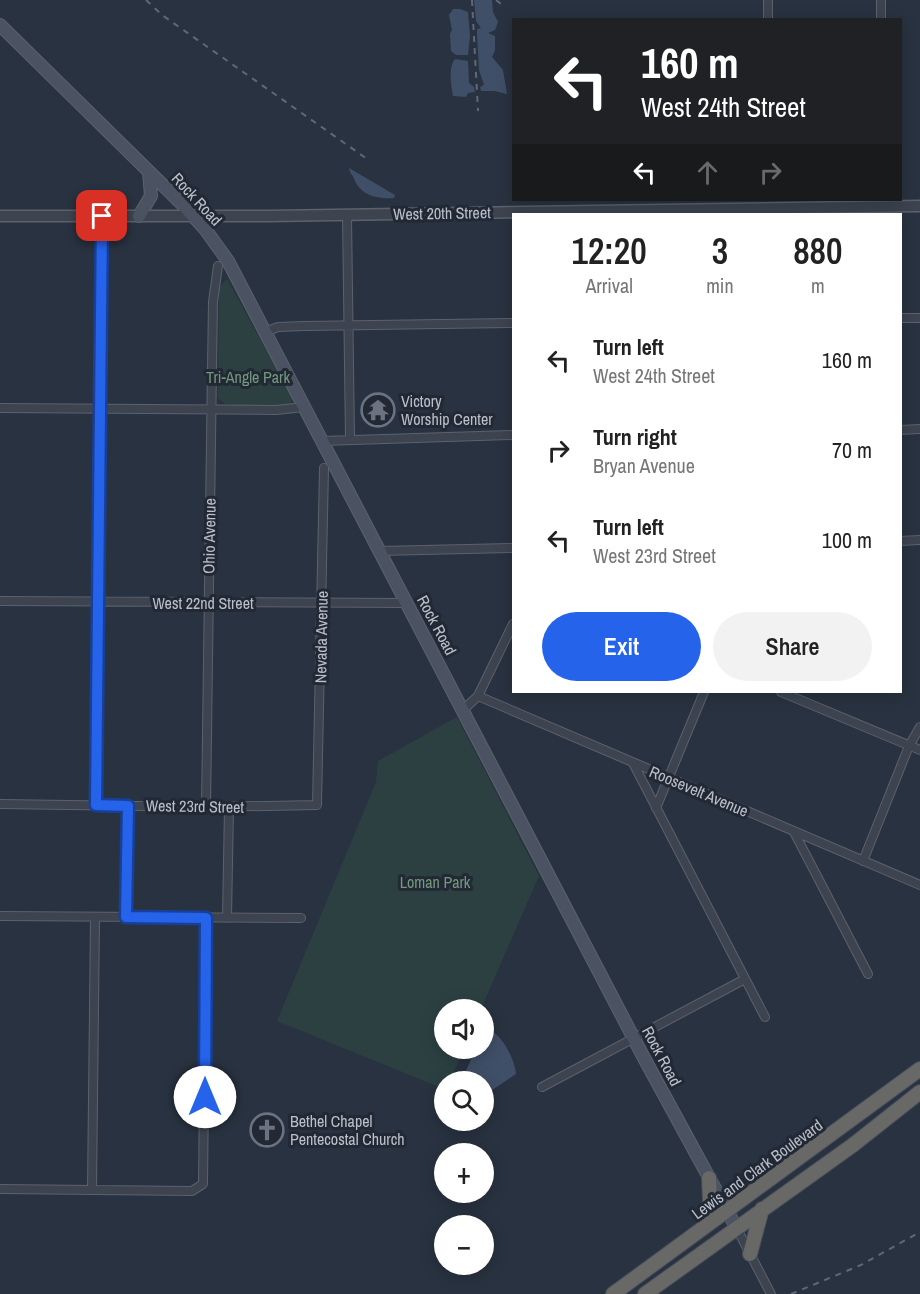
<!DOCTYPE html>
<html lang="en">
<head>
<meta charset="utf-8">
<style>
	body { margin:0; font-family:"Archivo Narrow",sans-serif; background:#f2f2f2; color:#222; height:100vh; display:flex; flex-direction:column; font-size:22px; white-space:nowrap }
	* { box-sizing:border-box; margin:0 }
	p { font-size:20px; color:#767676 }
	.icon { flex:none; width:33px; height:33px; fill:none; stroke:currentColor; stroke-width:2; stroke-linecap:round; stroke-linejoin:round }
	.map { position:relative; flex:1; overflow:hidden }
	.panel { position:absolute; left:512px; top:213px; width:390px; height:480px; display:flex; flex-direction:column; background:#fff; border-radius:0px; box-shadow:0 3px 15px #0003 }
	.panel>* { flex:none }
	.top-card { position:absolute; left:512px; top:18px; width:390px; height:183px; border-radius:0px; box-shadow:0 3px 15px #0003; background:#202124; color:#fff; overflow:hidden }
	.controls { position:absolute; left:434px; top:999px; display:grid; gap:12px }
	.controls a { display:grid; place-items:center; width:60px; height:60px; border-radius:50%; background:#fff; box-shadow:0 3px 15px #0003; font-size:30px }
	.pin { position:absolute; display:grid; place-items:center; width:51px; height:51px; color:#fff; margin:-26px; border-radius:12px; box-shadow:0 3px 9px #0006 }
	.me { position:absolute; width:66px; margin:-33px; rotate:0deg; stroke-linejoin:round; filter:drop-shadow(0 0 4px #0008) }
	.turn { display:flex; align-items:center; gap:21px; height:126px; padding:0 30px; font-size:27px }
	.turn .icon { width:78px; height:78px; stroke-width:2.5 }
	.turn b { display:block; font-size:42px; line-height:51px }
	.lanes { display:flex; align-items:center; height:57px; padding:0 30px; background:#0003; justify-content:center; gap:30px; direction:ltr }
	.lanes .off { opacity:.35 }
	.eta { display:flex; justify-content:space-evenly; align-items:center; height:102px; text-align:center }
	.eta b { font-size:36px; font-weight:600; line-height:42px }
	.primary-button { display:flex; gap:12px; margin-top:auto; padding:12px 30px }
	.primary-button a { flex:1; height:69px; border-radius:36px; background:#2563eb; color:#fff; font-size:24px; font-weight:600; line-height:69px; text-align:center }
	.primary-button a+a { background:#f2f2f2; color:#222 }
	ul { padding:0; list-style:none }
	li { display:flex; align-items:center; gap:18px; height:90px; padding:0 30px }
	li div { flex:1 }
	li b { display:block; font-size:22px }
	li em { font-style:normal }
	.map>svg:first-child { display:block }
	.green { fill:#2c4042 }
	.water { fill:#404f68 }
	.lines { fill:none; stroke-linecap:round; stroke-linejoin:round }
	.minor-casing { stroke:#5b626d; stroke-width:10 }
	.tertiary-casing { stroke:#5b626d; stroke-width:13 }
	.secondary-casing { stroke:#5b626d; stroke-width:14 }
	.trunk-casing { stroke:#484f5a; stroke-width:16 }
	.minor { stroke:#3d4450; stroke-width:8 }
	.tertiary { stroke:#3d4450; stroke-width:10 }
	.secondary { stroke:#4b5363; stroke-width:12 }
	.trunk { stroke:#686866; stroke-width:14 }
	.rail { stroke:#5f6877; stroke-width:2; stroke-dasharray:6 6; stroke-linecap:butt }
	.route-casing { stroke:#184099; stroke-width:15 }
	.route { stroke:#2563eb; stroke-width:10 }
	.labels { text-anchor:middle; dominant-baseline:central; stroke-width:6; stroke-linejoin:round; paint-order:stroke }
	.street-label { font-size:16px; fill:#bac0ca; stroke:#222935 }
	.park-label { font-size:16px; fill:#73997d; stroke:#222935 }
	.poi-label { font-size:16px; fill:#bac0ca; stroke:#222935; text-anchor:start }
</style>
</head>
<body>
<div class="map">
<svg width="920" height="1294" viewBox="0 0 920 1294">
	<rect width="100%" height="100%" fill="#293240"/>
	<!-- green -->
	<path class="green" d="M227,279L292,397L291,403L286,405H233L225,404L218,398L219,288Z
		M457,717L539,876L481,1009L444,1010V1048L464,1049L450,1081L444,1082V1089L277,1021L376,782L378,761Z"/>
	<!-- water -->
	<path class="water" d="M474,0H492L493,12L498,22L495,30L488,33L495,36V50L492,57L503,70L507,94L494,91H481L480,87L484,85L479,70L477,34V29L481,28L476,21Z
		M453,9H460L468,12L470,36L468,55H456L451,51L450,34L452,30L449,15Z
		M455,59L468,61L469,83L474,87L475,92L468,93L466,97L453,96C451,85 448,68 455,59Z
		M349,168L395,195L394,198C378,199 362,196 355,181C353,175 350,174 349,168Z
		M487,1029C502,1033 515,1060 516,1074L483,1096V1082L461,1081L476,1049L483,1048V1033Z"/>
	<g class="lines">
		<defs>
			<path id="minor" d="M768,0V20
				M881,0V20
				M347,215L350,439
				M900,318H920
				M265,332L278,327L305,326L513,323
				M0,408L276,410L304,407
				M900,430L920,429
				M322,441L513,435
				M900,541L920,540
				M379,551L513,548
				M0,601L407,603
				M781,692L920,750
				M478,696L920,885
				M463,710L478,696L513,624
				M633,763L765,1017
				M0,804L206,807L317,805L324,468
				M96,805L102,216
				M206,807L212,368L213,302L218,266
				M656,808L704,692
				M794,832L868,974
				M863,861L909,746L920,727
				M0,916L301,918
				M126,917L128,806
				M227,918L229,807
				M542,1087L745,979
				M0,1189L192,1191L203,1184L206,918
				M92,1190L95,917
				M736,1227L771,1294"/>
			<path id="tertiary" d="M0,216H269L920,206"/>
			<path id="secondary" d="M0,25L184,206L205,229L228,261L644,1058L736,1227
				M139,216L151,196L149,172"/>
			<path id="trunk" d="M705,1226L710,1201L709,1178
				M750,1254L762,1209
				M613,1294L920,1069
				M645,1294L853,1145L920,1092"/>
		</defs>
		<!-- minor casing -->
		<use href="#minor" class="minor-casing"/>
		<!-- tertiary casing -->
		<use href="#tertiary" class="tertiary-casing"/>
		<!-- secondary casing -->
		<use href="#secondary" class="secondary-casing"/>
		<!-- trunk casing -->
		<use href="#trunk" class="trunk-casing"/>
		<!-- minor -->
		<use href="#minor" class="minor"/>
		<!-- tertiary -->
		<use href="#tertiary" class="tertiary"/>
		<!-- secondary -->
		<use href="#secondary" class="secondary"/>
		<!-- trunk -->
		<use href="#trunk" class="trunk"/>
		<!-- rail -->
		<path class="rail" d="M146,0L162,15L370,161
			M472,0L478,111
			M496,0L505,7
			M791,1294L861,1265L920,1232"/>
	</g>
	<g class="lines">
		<defs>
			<path id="route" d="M102,216L96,805L128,806L126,917L206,918L205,1097"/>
		</defs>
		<!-- route casing -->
		<use href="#route" class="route-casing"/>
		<!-- route -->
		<use href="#route" class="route"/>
	</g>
	<!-- icons -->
	<defs>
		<symbol id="temple-ring" viewBox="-11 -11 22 22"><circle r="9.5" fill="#222935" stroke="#6b7280" stroke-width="1.5"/><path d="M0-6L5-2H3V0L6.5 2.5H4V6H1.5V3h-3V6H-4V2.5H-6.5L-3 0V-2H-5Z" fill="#6b7280"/></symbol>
		<symbol id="church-ring" viewBox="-11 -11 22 22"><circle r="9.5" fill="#222935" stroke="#6b7280" stroke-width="1.5"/><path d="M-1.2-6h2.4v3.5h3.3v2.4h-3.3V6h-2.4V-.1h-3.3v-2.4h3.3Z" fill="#6b7280"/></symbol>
	</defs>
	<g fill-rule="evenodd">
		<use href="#temple-ring" x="359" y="391" width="38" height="38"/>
		<use href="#church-ring" x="248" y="1111" width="38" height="38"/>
	</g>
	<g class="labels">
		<!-- street labels -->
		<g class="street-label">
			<text transform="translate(197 199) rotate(47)">Rock Road</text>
			<text transform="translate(442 213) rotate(-1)">West 20th Street</text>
			<text transform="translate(209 536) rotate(-89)">Ohio Avenue</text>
			<text x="203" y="603">West 22nd Street</text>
			<text transform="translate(437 625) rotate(62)">Rock Road</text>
			<text transform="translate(321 637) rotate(-89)">Nevada Avenue</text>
			<text transform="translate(699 791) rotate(23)">Roosevelt Avenue</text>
			<text transform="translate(195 806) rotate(1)">West 23rd Street</text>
			<text transform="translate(662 1056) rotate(62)">Rock Road</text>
			<text transform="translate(757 1169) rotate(-36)">Lewis and Clark Boulevard</text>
		</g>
		<!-- park labels -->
		<g class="park-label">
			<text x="248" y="377">Tri-Angle Park</text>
			<text x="435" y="882">Loman Park</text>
		</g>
		<!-- poi labels -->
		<g class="poi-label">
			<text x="401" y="401">Victory<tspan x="401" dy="18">Worship Center</tspan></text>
			<text x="290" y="1121">Bethel Chapel<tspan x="290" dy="18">Pentecostal Church</tspan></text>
		</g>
	</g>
</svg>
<div class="controls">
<a><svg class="icon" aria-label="sound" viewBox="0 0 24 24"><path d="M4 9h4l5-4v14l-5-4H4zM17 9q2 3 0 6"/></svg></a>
<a><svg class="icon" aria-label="search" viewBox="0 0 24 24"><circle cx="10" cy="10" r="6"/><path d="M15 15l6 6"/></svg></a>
<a>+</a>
<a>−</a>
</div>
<div class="pin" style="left:102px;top:216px;background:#d93025"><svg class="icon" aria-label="arrive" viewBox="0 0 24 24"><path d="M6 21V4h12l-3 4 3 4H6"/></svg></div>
<svg class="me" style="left:205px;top:1097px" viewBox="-20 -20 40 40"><circle r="19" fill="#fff"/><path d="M0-13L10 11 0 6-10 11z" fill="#2563eb"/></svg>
<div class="top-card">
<div class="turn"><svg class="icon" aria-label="left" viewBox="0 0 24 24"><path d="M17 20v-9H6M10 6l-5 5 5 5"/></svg><div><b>160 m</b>West 24th Street</div></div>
<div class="lanes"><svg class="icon" aria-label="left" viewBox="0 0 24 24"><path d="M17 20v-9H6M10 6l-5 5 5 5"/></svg><svg class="icon off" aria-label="ahead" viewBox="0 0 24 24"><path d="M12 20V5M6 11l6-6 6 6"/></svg><svg class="icon off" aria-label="right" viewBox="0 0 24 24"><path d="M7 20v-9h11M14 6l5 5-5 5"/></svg></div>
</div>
<section class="panel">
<div class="eta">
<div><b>12:20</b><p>Arrival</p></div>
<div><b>3</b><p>min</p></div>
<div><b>880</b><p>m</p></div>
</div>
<ul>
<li><svg class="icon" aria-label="left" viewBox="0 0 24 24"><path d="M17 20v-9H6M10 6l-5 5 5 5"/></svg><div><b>Turn left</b><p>West 24th Street</p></div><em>160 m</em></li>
<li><svg class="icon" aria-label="right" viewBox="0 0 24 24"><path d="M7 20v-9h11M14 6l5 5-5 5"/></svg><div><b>Turn right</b><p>Bryan Avenue</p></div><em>70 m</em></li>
<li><svg class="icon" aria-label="left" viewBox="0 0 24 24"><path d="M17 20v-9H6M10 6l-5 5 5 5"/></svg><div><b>Turn left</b><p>West 23rd Street</p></div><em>100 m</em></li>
</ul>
<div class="primary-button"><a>Exit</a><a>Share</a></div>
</section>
</div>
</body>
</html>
